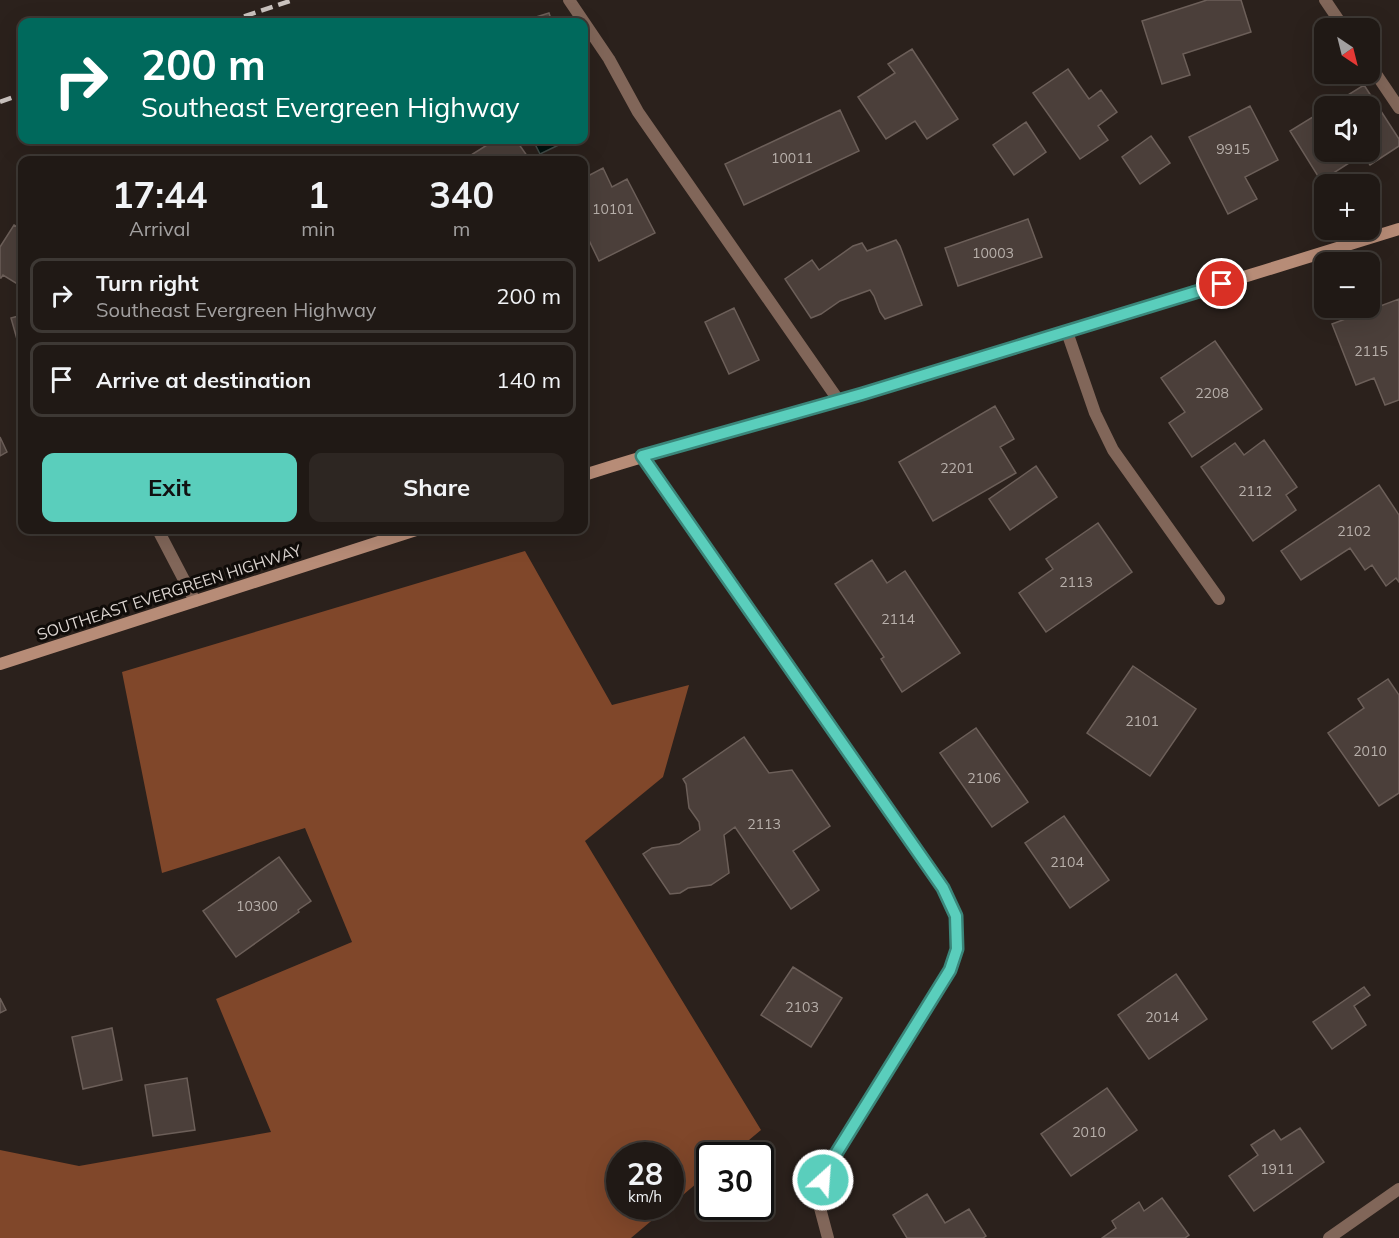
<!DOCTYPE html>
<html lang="en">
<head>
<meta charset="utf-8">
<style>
	body { margin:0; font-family:Mulish,sans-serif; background:#2d2622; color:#f1f3f6; height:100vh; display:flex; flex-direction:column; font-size:22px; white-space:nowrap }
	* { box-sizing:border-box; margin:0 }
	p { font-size:20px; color:#a2a0a0 }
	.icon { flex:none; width:33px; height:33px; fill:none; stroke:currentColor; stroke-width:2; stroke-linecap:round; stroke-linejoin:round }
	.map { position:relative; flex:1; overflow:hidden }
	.panel { position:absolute; left:18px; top:156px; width:570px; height:378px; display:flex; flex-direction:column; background:#201915; border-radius:12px; box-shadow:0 6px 24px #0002,0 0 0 2px #3d3834 }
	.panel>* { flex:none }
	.guide { position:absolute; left:18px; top:18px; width:570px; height:126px; border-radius:12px; box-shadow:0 6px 24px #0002,0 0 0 2px #3d3834; background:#00695c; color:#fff; overflow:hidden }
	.needle { width:39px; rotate:145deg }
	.controls { position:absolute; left:1314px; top:18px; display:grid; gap:12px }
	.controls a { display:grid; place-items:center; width:66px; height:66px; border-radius:12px; background:#201915; box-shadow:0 6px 24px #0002,0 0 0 2px #3d3834; font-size:30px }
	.speed { position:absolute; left:606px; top:1142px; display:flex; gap:12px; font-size:30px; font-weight:700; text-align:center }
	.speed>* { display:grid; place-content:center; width:78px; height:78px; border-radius:50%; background:#201915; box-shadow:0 6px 24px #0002,0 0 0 2px #3d3834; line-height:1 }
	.speed small { font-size:15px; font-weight:400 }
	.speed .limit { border:3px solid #111; border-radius:9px; background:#fff; color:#111 }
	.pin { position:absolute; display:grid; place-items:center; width:51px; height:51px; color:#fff; margin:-26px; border:3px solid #fff; border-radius:50%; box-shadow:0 2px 6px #0007 }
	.me { position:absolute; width:66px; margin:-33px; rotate:26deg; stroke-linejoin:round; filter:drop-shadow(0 0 4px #0008) }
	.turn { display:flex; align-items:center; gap:21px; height:126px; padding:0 24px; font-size:27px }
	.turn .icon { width:78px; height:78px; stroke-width:2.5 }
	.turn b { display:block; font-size:42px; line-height:51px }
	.eta { display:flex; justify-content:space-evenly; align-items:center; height:102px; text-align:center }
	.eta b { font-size:36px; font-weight:700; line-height:42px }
	.button { display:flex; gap:12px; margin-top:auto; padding:12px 24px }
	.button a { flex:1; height:69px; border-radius:12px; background:#5acebc; color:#111; font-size:24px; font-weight:700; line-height:69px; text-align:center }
	.button a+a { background:#2d2622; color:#f1f3f6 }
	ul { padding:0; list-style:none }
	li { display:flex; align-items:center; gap:18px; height:75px; margin:0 12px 9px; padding:0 12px; border:3px solid #3d3834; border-radius:12px }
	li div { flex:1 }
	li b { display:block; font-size:22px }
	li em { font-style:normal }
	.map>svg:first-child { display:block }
	.forest { fill:#80472a }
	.water { fill:#00120e; stroke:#424c48; stroke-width:1.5 }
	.building { fill:#4b3f3a; stroke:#6c5f59; stroke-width:1.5 }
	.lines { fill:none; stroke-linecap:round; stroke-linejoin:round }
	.lane { stroke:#816659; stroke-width:12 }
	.street { stroke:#816659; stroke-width:12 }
	.secondary { stroke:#b78c77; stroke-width:12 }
	.rail { stroke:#cac3bf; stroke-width:4.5; stroke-dasharray:12 6; stroke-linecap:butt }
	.route-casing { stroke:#3a867a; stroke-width:15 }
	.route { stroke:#5acebc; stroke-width:10 }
	.labels { text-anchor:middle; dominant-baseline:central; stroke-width:6; stroke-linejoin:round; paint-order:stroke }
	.number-label { font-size:14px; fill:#b8b0ab }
	.street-label { font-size:16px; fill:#dcd5d1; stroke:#100c09 }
</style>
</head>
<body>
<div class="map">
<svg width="1399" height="1238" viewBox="0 0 1399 1238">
	<rect width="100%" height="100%" fill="#2b211c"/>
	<!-- forest -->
	<path class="forest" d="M525,551L612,705L689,685L663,777L585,841L761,1130L731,1155H710L709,1173L671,1205L670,1155H620V1206H669L631,1238H0V1150L79,1166L271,1132L216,999L352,942L305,828L162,873L122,672Z"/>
	<!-- water -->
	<path class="water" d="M533,140H569L540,154Z"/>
	<!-- building -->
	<path class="building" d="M1207,0H1241L1251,32L1183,54L1190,75L1162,84L1142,21Z
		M549,13L552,22H520Z
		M912,49L958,119L927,139L915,121L886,139L858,97L895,73L888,64Z
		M1068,69L1089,99L1101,90L1117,112L1098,126L1108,140L1080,159L1033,93Z
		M1364,85L1399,139V146L1370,165L1363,154L1321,181L1290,131L1324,110V152H1370V106H1330Z
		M1250,106L1278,160L1245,177L1257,199L1228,214L1189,137Z
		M840,110L859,151L744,205L725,164Z
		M1026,122L1046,152L1014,175L993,145Z
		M1151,136L1170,163L1140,184L1122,157Z
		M495,140H516L530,160H463Z
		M603,168L612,187L627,179L655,233L599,261L584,230V178Z
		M1028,219L1042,257L958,286L945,248Z
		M14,225L22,230V279L19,285L3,275L1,278H0V247Z
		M896,240L900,246L922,305L885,319L880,312L874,296L870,290L840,301L821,314L811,318L785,279L812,260L819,270L853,246L862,243L867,251Z
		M1399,299V400L1385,405L1374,378L1356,385L1332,324Z
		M734,308L759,360L729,374L705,322Z
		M22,315V357L11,318Z
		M1215,341L1262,409L1192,457L1169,423L1185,412L1161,378Z
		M995,406L1014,439L1000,447L1016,473L933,521L899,462Z
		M0,437L7,452L0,456Z
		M1264,440L1297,487L1286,495L1296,510L1253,541L1201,467L1235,443L1244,455Z
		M1036,466L1057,497L1010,530L989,499Z
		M1379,485L1399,515V582L1396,578L1386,586L1372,565L1365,570L1350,548L1301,580L1281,551Z
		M1098,523L1132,572L1046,632L1019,593L1053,569L1046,559Z
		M872,560L887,583L905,571L960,653L902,692L881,659L884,657L835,584Z
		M1133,666L1196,709L1150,776L1087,733Z
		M1388,679L1399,695V793L1379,806L1328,733L1364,708L1358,699Z
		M976,728L1028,802L992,827L940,753Z
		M744,737L769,773L792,770L830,826L793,851L819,890L791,909L735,827L724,835L729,873L711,885L688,888L680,893L670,894L643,854L652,848L679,844L700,830L699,822L689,808L686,784L683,779Z
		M1064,816L1109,880L1070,908L1025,843Z
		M279,857L311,901L298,910L299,912L236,957L203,911Z
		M793,967L842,998L811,1047L761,1015Z
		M1176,974L1207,1019L1149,1059L1118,1015Z
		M1364,987L1370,995L1354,1006L1366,1025L1332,1049L1313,1022Z
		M0,998L6,1010L0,1013Z
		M112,1028L122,1080L83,1089L72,1037Z
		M187,1078L195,1130L153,1136L145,1085Z
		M1107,1088L1137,1130L1071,1176L1041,1134Z
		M1300,1128L1324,1162L1254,1211L1229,1176L1258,1155L1251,1145L1274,1130L1281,1140Z
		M927,1194L945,1223L969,1209L986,1236L983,1238H907L893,1215Z
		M1162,1198L1189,1235L1185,1238H1102L1116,1228L1112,1221L1139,1202L1144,1211Z"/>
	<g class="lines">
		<!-- lane -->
		<path class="lane" d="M569,0L609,59L638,112L839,401"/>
		<!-- street -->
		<path class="street" d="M1325,0L1344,28
			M1370,65L1399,108
			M1067,332L1095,413L1113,450L1219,599
			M642,456L943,888L956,916L957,949L950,971L824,1173L820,1208L828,1238
			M158,530L195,601
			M1329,1238L1399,1189"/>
		<!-- secondary -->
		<path class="secondary" d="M584,475C670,447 758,425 844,399C1030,344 1214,286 1399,229
			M0,664L416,530"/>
		<!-- rail -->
		<path class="rail" d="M227,22L293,0
			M0,102L22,94"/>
	</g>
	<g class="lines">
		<defs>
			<path id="route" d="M823,1180L824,1173L950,970L957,949L956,916L943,888L642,456L862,394L1222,284"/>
		</defs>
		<!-- route casing -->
		<use href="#route" class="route-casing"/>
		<!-- route -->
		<use href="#route" class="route"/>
	</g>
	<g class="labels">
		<!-- number labels -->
		<g class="number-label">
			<text x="1233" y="149">9915</text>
			<text x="792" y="158">10011</text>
			<text x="613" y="209">10101</text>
			<text x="993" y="253">10003</text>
			<text x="1371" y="351">2115</text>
			<text x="1212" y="393">2208</text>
			<text x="957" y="468">2201</text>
			<text x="1255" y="491">2112</text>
			<text x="1354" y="531">2102</text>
			<text x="1076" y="582">2113</text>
			<text x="898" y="619">2114</text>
			<text x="1142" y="721">2101</text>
			<text x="1370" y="751">2010</text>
			<text x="984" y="778">2106</text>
			<text x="764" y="824">2113</text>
			<text x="1067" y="862">2104</text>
			<text x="257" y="906">10300</text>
			<text x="802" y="1007">2103</text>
			<text x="1162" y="1017">2014</text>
			<text x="1089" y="1132">2010</text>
			<text x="1277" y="1169">1911</text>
		</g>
		<!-- street labels -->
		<g class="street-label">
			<text transform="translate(169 592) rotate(-18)">SOUTHEAST EVERGREEN HIGHWAY</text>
		</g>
	</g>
</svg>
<div class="controls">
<a><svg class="needle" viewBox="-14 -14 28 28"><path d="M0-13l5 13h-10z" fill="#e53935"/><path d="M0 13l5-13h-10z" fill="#a2a0a0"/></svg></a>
<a><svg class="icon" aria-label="sound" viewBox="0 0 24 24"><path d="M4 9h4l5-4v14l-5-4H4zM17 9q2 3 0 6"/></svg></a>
<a>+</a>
<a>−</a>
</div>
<div class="speed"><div>28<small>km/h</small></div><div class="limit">30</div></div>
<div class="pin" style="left:1222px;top:284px;background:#d93025"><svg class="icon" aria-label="arrive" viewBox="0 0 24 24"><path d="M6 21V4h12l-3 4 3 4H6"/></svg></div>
<svg class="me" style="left:823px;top:1180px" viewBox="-20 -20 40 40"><circle r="17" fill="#5acebc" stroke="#fff" stroke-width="3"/><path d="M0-11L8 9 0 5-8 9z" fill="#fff"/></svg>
<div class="guide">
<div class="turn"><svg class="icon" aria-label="right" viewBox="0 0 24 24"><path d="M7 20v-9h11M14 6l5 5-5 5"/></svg><div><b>200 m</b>Southeast Evergreen Highway</div></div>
</div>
<section class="panel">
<div class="eta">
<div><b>17:44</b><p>Arrival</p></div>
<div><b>1</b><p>min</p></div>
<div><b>340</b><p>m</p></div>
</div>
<ul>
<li><svg class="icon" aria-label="right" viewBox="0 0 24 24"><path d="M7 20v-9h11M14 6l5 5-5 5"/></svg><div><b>Turn right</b><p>Southeast Evergreen Highway</p></div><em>200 m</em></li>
<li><svg class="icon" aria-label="arrive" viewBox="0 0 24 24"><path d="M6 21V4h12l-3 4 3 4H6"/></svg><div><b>Arrive at destination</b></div><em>140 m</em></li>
</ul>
<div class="button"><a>Exit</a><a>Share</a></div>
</section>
</div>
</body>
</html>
